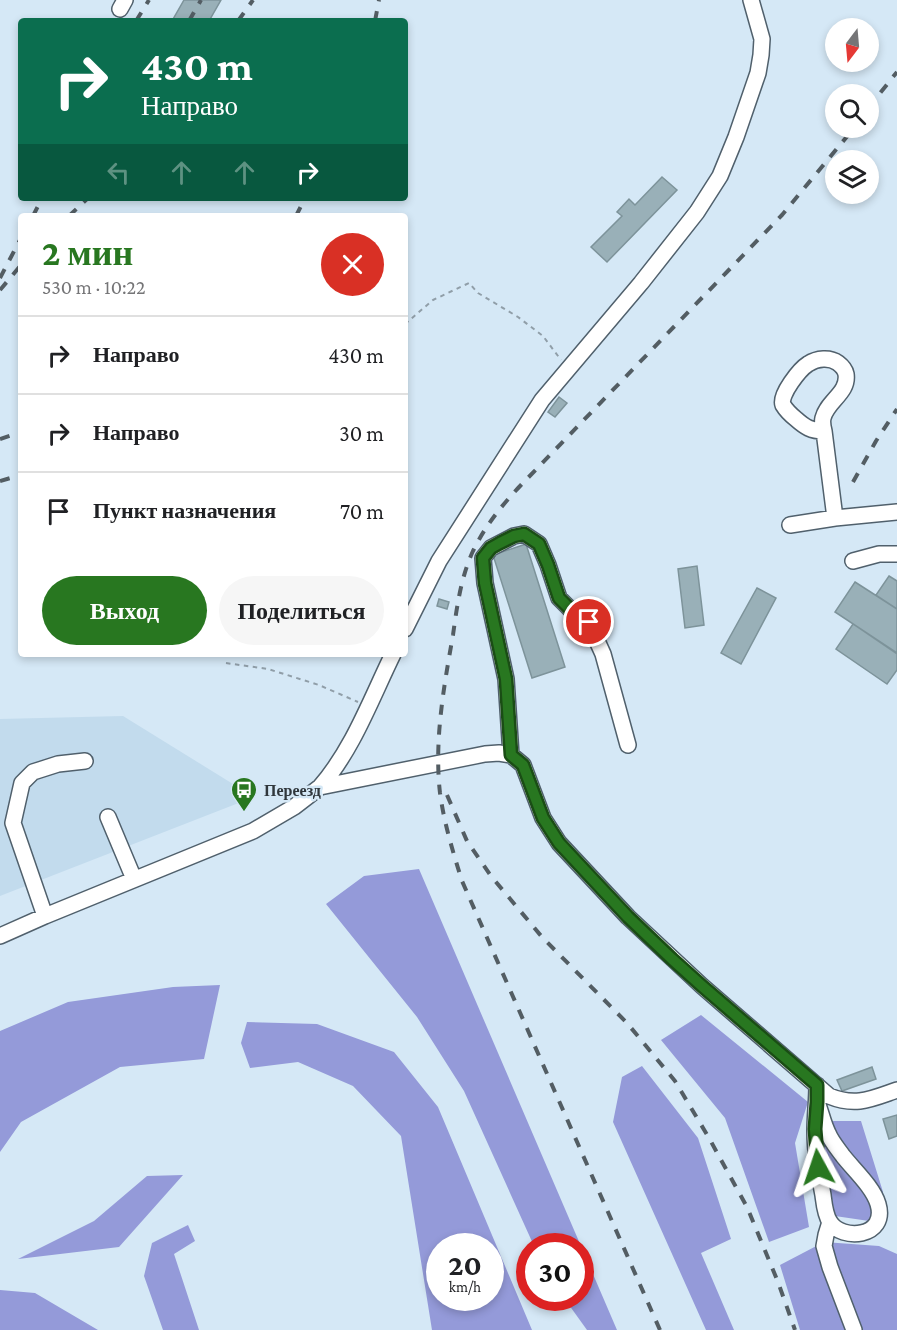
<!DOCTYPE html>
<html lang="ru">
<head>
<meta charset="utf-8">
<style>
	body { margin:0; font-family:"Crimson Pro",serif; background:#f6f6f6; color:#202124; height:100vh; display:flex; flex-direction:column; font-size:22px; white-space:nowrap }
	* { box-sizing:border-box; margin:0 }
	p { font-size:20px; color:#757577 }
	.icon { flex:none; width:33px; height:33px; fill:none; stroke:currentColor; stroke-width:2; stroke-linecap:round; stroke-linejoin:round }
	.map { position:relative; flex:1; overflow:hidden }
	.drawer { position:absolute; left:18px; top:213px; width:390px; height:444px; display:flex; flex-direction:column; background:#fff; border-radius:6px; box-shadow:0 3px 9px #0003 }
	.drawer>* { flex:none }
	.guide { position:absolute; left:18px; top:18px; width:390px; height:183px; border-radius:6px; box-shadow:0 3px 9px #0003; background:#0b6e4f; color:#fff; overflow:hidden }
	.needle { width:39px; rotate:196deg }
	.fabs { position:absolute; left:825px; top:18px; display:grid; gap:12px }
	.fabs a { display:grid; place-items:center; width:54px; height:54px; border-radius:50%; background:#fff; box-shadow:0 3px 9px #0003; font-size:30px }
	.speed { position:absolute; left:426px; top:1233px; display:flex; gap:12px; font-size:30px; font-weight:700; text-align:center }
	.speed>* { display:grid; place-content:center; width:78px; height:78px; border-radius:50%; background:#fff; box-shadow:0 3px 9px #0003; line-height:1 }
	.speed small { font-size:15px; font-weight:400 }
	.speed .limit { border:9px solid #d22; background:#fff; color:#111 }
	.pin { position:absolute; display:grid; place-items:center; width:51px; height:51px; color:#fff; margin:-26px; border:3px solid #fff; border-radius:50%; box-shadow:0 2px 6px #0007 }
	.me { position:absolute; width:66px; margin:-33px; rotate:355deg; stroke-linejoin:round; filter:drop-shadow(0 0 4px #0008) }
	.turn { display:flex; align-items:center; gap:21px; height:126px; padding:0 24px; font-size:27px }
	.turn .icon { width:78px; height:78px; stroke-width:2.5 }
	.turn b { display:block; font-size:42px; line-height:51px }
	.lanes { display:flex; align-items:center; height:57px; padding:0 24px; background:#0003; justify-content:center; gap:30px; direction:ltr }
	.lanes .off { opacity:.35 }
	.round { display:grid; place-items:center; flex:none; width:63px; height:63px; border-radius:32px; background:#f6f6f6 }
	.overview { display:flex; align-items:center; justify-content:space-between; height:102px; padding:0 24px }
	h1 { font-size:36px; font-weight:700; line-height:45px; color:#287720 }
	.cta { display:flex; gap:12px; margin-top:auto; padding:12px 24px }
	.cta a { flex:1; height:69px; border-radius:36px; background:#287720; color:#fff; font-size:24px; font-weight:700; line-height:69px; text-align:center }
	.cta a+a { background:#f6f6f6; color:#202124 }
	ul { padding:0; list-style:none }
	li { display:flex; align-items:center; gap:18px; height:78px; padding:0 24px; border-top:2px solid #e0e0e0 }
	li div { flex:1 }
	li b { display:block; font-size:22px }
	li em { font-style:normal }
	.map>svg:first-child { display:block }
	.built { fill:#c2dbed }
	.forest { fill:#949ad9; fill-rule:evenodd }
	.building { fill:#99b0b8; stroke:#7d939a; stroke-width:1.5 }
	.lines { fill:none; stroke-linecap:round; stroke-linejoin:round }
	.minor-casing { stroke:#50606c; stroke-width:18 }
	.path { stroke:#909ea8; stroke-width:2; stroke-dasharray:4.5 4.5; stroke-linecap:butt }
	.minor { stroke:#fff; stroke-width:15 }
	.rail { stroke:#535d63; stroke-width:4; stroke-dasharray:10 10; stroke-linecap:butt }
	.route-casing { stroke:#1a4d15; stroke-width:15 }
	.route { stroke:#287720; stroke-width:10 }
	.labels { text-anchor:middle; dominant-baseline:central; stroke-width:5; stroke-linejoin:round; paint-order:stroke }
	.poi-label { font-size:16px; font-weight:bold; fill:#30373c; stroke:#d5e8f6; text-anchor:start }
</style>
</head>
<body>
<div class="map">
<svg width="897" height="1330" viewBox="0 0 897 1330">
	<rect width="100%" height="100%" fill="#d5e8f6"/>
	<!-- built -->
	<path class="built" d="M123,716L254,797L0,896V719Z"/>
	<!-- forest -->
	<path class="forest" d="M419,869L617,1330H587L564,1298H580V1246H534L464,1091L417,1017L326,904L364,876Z
		M220,985L204,1059L120,1067L21,1122L0,1152V1031L68,1002L173,987Z
		M701,1015L808,1102L795,1143L809,1227L769,1242L725,1118L661,1040Z
		M247,1022L317,1024L394,1052L438,1107L532,1330H432L401,1136L353,1086L298,1062L250,1068L241,1043ZM490,1246V1298H440V1246Z
		M642,1066L698,1138L731,1239L701,1253L734,1330H706L613,1122L622,1077Z
		M828,1121H861L883,1192L881,1216L869,1221L835,1216L822,1143Z
		M183,1175L119,1247L18,1259L94,1221L147,1176Z
		M188,1225L195,1241L174,1254L199,1330H163L144,1276L152,1243Z
		M824,1242L879,1246L897,1254V1330H800L780,1265Z
		M0,1290L35,1293L98,1330H0Z"/>
	<!-- building -->
	<path class="building" d="M184,0H221L209,21H172Z
		M662,177L677,190L607,262L591,247L622,216L617,212L629,199L635,205Z
		M559,397L567,403L555,417L548,412Z
		M526,544L565,667L532,678L493,555Z
		M697,566L704,625L685,628L678,569Z
		M889,576L897,581V609L876,595Z
		M855,582L897,609V653L835,612Z
		M757,588L776,598L741,664L721,653Z
		M439,599L449,602L447,609L437,606Z
		M853,624L897,654V670L887,684L836,649Z
		M872,1067L876,1079L842,1091L837,1080Z
		M897,1115V1136L889,1139L883,1119Z"/>
	<g class="lines">
		<defs>
			<path id="minor" d="M120,9L125,0
				M824,431C811,431 805,427 796,419C791,415 786,410 783,405C779,395 800,369 808,364C817,358 830,357 838,363C842,366 845,369 846,374C849,393 827,401 823,418C822,422 823,427 824,431L835,518
				M790,525L835,518L897,512
				M853,561L879,554H897
				M405,629L439,561L542,400L641,283L697,212L720,176L736,137L758,73L761,55L762,39L751,0
				M511,755L506,679L485,583L483,558L491,548L514,536L524,534L539,544L548,565L559,598L570,609L589,623L603,654L628,745
				M320,787C353,749 371,699 393,654
				M108,817L134,879
				M45,916L13,823L22,783L33,772L58,764L85,761
				M0,936L45,916L253,831L294,807L320,787L485,754L499,753L511,755L523,765L543,818L559,843L628,917L702,986L829,1096C856,1107 871,1099 897,1090
				M817,1085C817,1101 815,1116 815,1131C815,1153 819,1174 823,1195C824,1203 825,1215 830,1222C841,1241 888,1238 878,1204C873,1187 854,1170 843,1156C838,1149 831,1141 828,1133C823,1123 821,1112 817,1102
				M830,1222L826,1235L824,1246L830,1267L854,1330"/>
		</defs>
		<!-- minor casing -->
		<use href="#minor" class="minor-casing"/>
		<!-- path -->
		<path class="path" d="M405,324L433,300L469,283L478,293L518,317L543,336L561,360
			M226,663L268,669L319,685L358,702"/>
		<!-- minor -->
		<use href="#minor" class="minor"/>
		<!-- rail -->
		<path class="rail" d="M136,21L149,0
			M189,21L201,0
			M238,21L253,0
			M375,21L379,0
			M868,108L897,72
			M33,216L42,198
			M69,216L88,198
			M296,216L305,198
			M0,278L21,238
			M0,290L21,265
			M0,439L21,432
			M0,481L21,475
			M853,482L876,441L897,409
			M447,795L467,841L491,876L542,937L627,1023L675,1081L709,1138L747,1207L778,1282L795,1330
			M660,1330L462,881C453,852 444,823 440,793C434,740 444,686 453,635C457,606 461,577 473,551C485,526 502,505 521,485L782,215L854,128"/>
	</g>
	<g class="lines">
		<defs>
			<path id="route" d="M589,622L570,609L559,598L548,565L539,544L524,534L514,536L500,543L491,548L483,558L485,583L506,679L511,755L523,765L543,818L559,843L628,917L672,959L702,986L817,1085V1102L815,1129L818,1167"/>
		</defs>
		<!-- route casing -->
		<use href="#route" class="route-casing"/>
		<!-- route -->
		<use href="#route" class="route"/>
	</g>
	<!-- icons -->
	<defs>
		<symbol id="bus-pin" viewBox="-11 -11 22 30"><path d="M0 17L-7.5 6A9.5 9.5 0 1 1 7.5 6Z" fill="#287720" stroke="#d5e8f6"/><path d="M-5-6H5V4H4V6H2V4H-2V6H-4V4H-5ZM-3.5-4V0h7V-4ZM-3.5 1.2v1.5H-2V1.2ZM2 1.2v1.5H3.5V1.2Z" fill="#fff"/></symbol>
	</defs>
	<g fill-rule="evenodd">
		<use href="#bus-pin" x="229" y="775" width="30" height="40"/>
	</g>
	<g class="labels">
		<!-- poi labels -->
		<g class="poi-label">
			<text x="264" y="790">Переезд</text>
		</g>
	</g>
</svg>
<div class="fabs">
<a><svg class="needle" viewBox="-14 -14 28 28"><path d="M0-13l5 13h-10z" fill="#e53935"/><path d="M0 13l5-13h-10z" fill="#757577"/></svg></a>
<a><svg class="icon" aria-label="search" viewBox="0 0 24 24"><circle cx="10" cy="10" r="6"/><path d="M15 15l6 6"/></svg></a>
<a><svg class="icon" aria-label="layers" viewBox="0 0 24 24"><path d="M12 4l9 5-9 5-9-5zM3 14l9 5 9-5"/></svg></a>
</div>
<div class="speed"><div>20<small>km/h</small></div><div class="limit">30</div></div>
<div class="pin" style="left:589px;top:622px;background:#d93025"><svg class="icon" aria-label="arrive" viewBox="0 0 24 24"><path d="M6 21V4h12l-3 4 3 4H6"/></svg></div>
<svg class="me" style="left:818px;top:1167px" viewBox="-20 -20 40 40"><path d="M0-17L14 15 0 8-14 15z" fill="#287720" stroke="#fff" stroke-width="4"/></svg>
<div class="guide">
<div class="turn"><svg class="icon" aria-label="right" viewBox="0 0 24 24"><path d="M7 20v-9h11M14 6l5 5-5 5"/></svg><div><b>430 m</b>Направо</div></div>
<div class="lanes"><svg class="icon off" aria-label="left" viewBox="0 0 24 24"><path d="M17 20v-9H6M10 6l-5 5 5 5"/></svg><svg class="icon off" aria-label="ahead" viewBox="0 0 24 24"><path d="M12 20V5M6 11l6-6 6 6"/></svg><svg class="icon off" aria-label="ahead" viewBox="0 0 24 24"><path d="M12 20V5M6 11l6-6 6 6"/></svg><svg class="icon" aria-label="right" viewBox="0 0 24 24"><path d="M7 20v-9h11M14 6l5 5-5 5"/></svg></div>
</div>
<section class="drawer">
<div class="overview"><div><h1>2 мин</h1><p>530 m · 10:22</p></div><a class="round" style="background:#d93025;color:#fff"><svg class="icon" aria-label="close" viewBox="0 0 24 24"><path d="M6 6l12 12M18 6L6 18"/></svg></a></div>
<ul>
<li><svg class="icon" aria-label="right" viewBox="0 0 24 24"><path d="M7 20v-9h11M14 6l5 5-5 5"/></svg><div><b>Направо</b></div><em>430 m</em></li>
<li><svg class="icon" aria-label="right" viewBox="0 0 24 24"><path d="M7 20v-9h11M14 6l5 5-5 5"/></svg><div><b>Направо</b></div><em>30 m</em></li>
<li><svg class="icon" aria-label="arrive" viewBox="0 0 24 24"><path d="M6 21V4h12l-3 4 3 4H6"/></svg><div><b>Пункт назначения</b></div><em>70 m</em></li>
</ul>
<div class="cta"><a>Выход</a><a>Поделиться</a></div>
</section>
</div>
</body>
</html>
